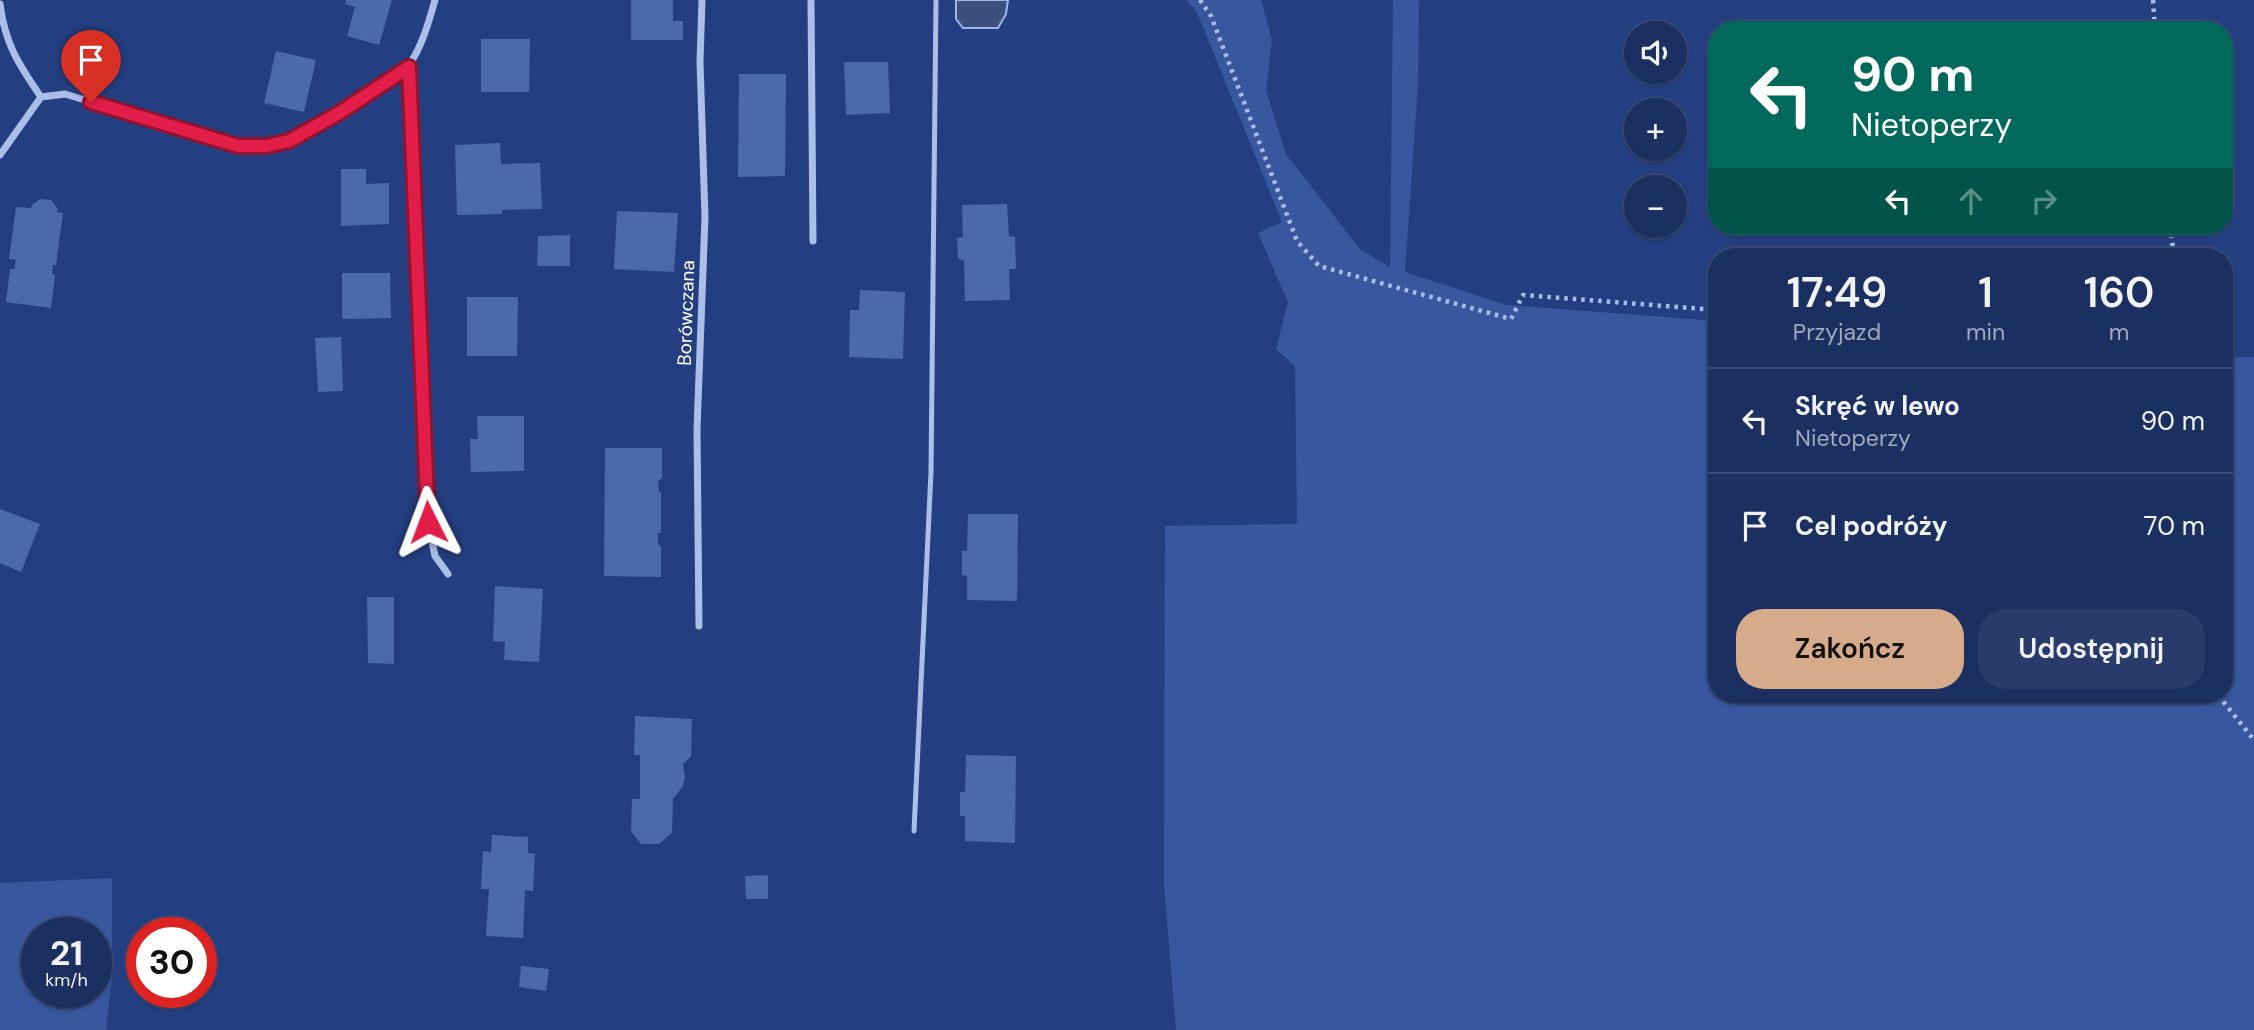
<!DOCTYPE html>
<html lang="pl">
<head>
<meta charset="utf-8">
<style>
	body { margin:0; font-family:"DM Sans",sans-serif; background:#283b6a; color:#f1f3f6; height:100vh; display:flex; flex-direction:column; font-size:26px; white-space:nowrap }
	* { box-sizing:border-box; margin:0 }
	p { font-size:23px; color:#a0a9bd }
	.icon { flex:none; width:38px; height:38px; fill:none; stroke:currentColor; stroke-width:2; stroke-linecap:round; stroke-linejoin:round }
	.map { position:relative; flex:1; overflow:hidden }
	.drawer { position:absolute; left:1708px; top:248px; width:525px; height:455px; display:flex; flex-direction:column; background:#1b2f61; border-radius:28px; box-shadow:0 2px 5px #0004,0 0 0 2px #394a76 }
	.drawer>* { flex:none }
	.top-card { position:absolute; left:1708px; top:21px; width:525px; height:214px; border-radius:28px; box-shadow:0 2px 5px #0004,0 0 0 2px #394a76; background:#00695c; color:#fff; overflow:hidden }
	.tools { position:absolute; left:1624px; top:21px; display:grid; gap:14px }
	.tools a { display:grid; place-items:center; width:63px; height:63px; border-radius:50%; background:#1b2f61; box-shadow:0 2px 5px #0004,0 0 0 2px #394a76; font-size:35px }
	.speed { position:absolute; left:21px; top:917px; display:flex; gap:14px; font-size:35px; font-weight:700; text-align:center }
	.speed>* { display:grid; place-content:center; width:91px; height:91px; border-radius:50%; background:#1b2f61; box-shadow:0 2px 5px #0004,0 0 0 2px #394a76; line-height:1 }
	.speed small { font-size:18px; font-weight:400 }
	.speed .limit { border:10px solid #d22; background:#fff; color:#111 }
	.pin { position:absolute; display:grid; place-items:center; width:60px; height:60px; color:#fff; margin:-72px -30px; border-radius:50% 50% 50% 0; rotate:-45deg; box-shadow:0 0 7px #0007 }
	.pin .icon { rotate:45deg }
	.me { position:absolute; width:77px; margin:-38px; rotate:357deg; stroke-linejoin:round; filter:drop-shadow(0 0 5px #0008) }
	.turn { display:flex; align-items:center; gap:24px; height:147px; padding:0 28px; font-size:32px }
	.turn .icon { width:91px; height:91px; stroke-width:2.5 }
	.turn b { display:block; font-size:49px; line-height:60px }
	.lanes { display:flex; align-items:center; height:66px; padding:0 28px; background:#0003; justify-content:center; gap:35px; direction:ltr }
	.lanes .off { opacity:.35 }
	.eta { display:flex; justify-content:space-evenly; align-items:center; height:119px; text-align:center }
	.eta b { font-size:42px; font-weight:600; line-height:49px }
	.primary-button { display:flex; gap:14px; margin-top:auto; padding:14px 28px }
	.primary-button a { flex:1; height:80px; border-radius:28px; background:#d6ab8b; color:#111; font-size:28px; font-weight:600; line-height:80px; text-align:center }
	.primary-button a+a { background:#283b6a; color:#f1f3f6 }
	ul { padding:0; list-style:none }
	li { display:flex; align-items:center; gap:21px; height:105px; padding:0 28px; border-top:2px solid #394a76 }
	li div { flex:1 }
	li b { display:block; font-size:26px }
	li em { font-style:normal }
	.map>svg:first-child { display:block }
	.green { fill:#38579f; fill-rule:evenodd }
	.water { fill:#3c5080; stroke:#9fb7e8; stroke-width:2 }
	.building { fill:#4c69aa }
	.lines { fill:none; stroke-linecap:round; stroke-linejoin:round }
	.path { stroke:#abbee7; stroke-width:4.5; stroke-dasharray:3.5 5; stroke-linecap:butt }
	.lane { stroke:#abbee7; stroke-width:5 }
	.street { stroke:#abbee7; stroke-width:7 }
	.route-casing { stroke:#92132f; stroke-width:18 }
	.route { stroke:#e11d48; stroke-width:12 }
	.labels { text-anchor:middle; dominant-baseline:central; stroke-width:7; stroke-linejoin:round; paint-order:stroke }
	.street-label { font-size:19px; fill:#fff; stroke:#243f81 }
</style>
</head>
<body>
<div class="map">
<svg width="2254" height="1030" viewBox="0 0 2254 1030">
	<rect width="100%" height="100%" fill="#243f81"/>
	<!-- green -->
	<path class="green" d="M1186,0H1261L1272,40L1266,90L1286,154L1360,249L1390,267L1393,0H1419L1418,85L1405,272L1506,305L1717,321V695H2224V357H2254V1030H1176L1164,884L1165,526L1297,524L1295,366L1276,349L1288,302L1258,233L1282,222L1196,10Z
		M112,878V976L106,1030H0V883ZM37,933H96V992H37Z"/>
	<!-- water -->
	<path class="water" d="M956,0H1008L1006,14L998,28H963L956,19Z"/>
	<!-- building -->
	<path class="building" d="M346,0H392L379,45L347,36L355,7L345,4Z
		M631,0H673V21H683V40H631Z
		M481,39H530L529,92H481Z
		M276,51L316,60L304,112L264,103Z
		M844,62H888L890,113L846,115Z
		M739,74H786L785,176L738,177Z
		M500,143L501,164L540,163L542,209L502,210V214L457,215L455,145Z
		M341,169H366V184L389,183V224L341,226Z
		M40,199L51,200L58,209L57,212L63,213L56,265H53L52,274L55,275L51,308L6,302L10,269H14L16,260L9,259L16,207L31,208L32,205Z
		M1007,204L1009,236L1015,237L1016,269H1009L1010,300L965,301L964,260L958,259L957,238L963,237L962,205Z
		M617,211L678,213L674,272L614,269Z
		M570,235V266H537L538,236Z
		M342,273H390L391,318L342,319Z
		M860,290L905,292L903,359L849,357L850,310H859Z
		M467,297H518L517,356H467Z
		M341,337L343,391L318,392L315,338Z
		M477,416H524V471L471,472L470,439H478Z
		M605,448H662V478L658,481L659,492H661V533H658V543L661,547V577L604,576Z
		M0,509L40,524L21,572L0,563Z
		M968,514H1018L1017,601L967,600V576L962,575V551H967Z
		M495,586L543,589L539,662L504,660L505,642L493,641Z
		M367,597H394V664L368,663Z
		M635,716L692,719L691,756L683,764L685,777L683,786L673,799L672,833L659,844H641L631,831L632,799H640V755H634Z
		M966,755L1016,756L1015,843L965,841V816H960V792H965Z
		M492,835L528,837V853L535,854L533,891L525,890L523,938L486,936L489,889H481L483,851L491,852Z
		M768,875V899H746L745,876Z
		M521,966L549,969L546,991L519,987Z"/>
	<g class="lines">
		<!-- path -->
		<path class="path" d="M1200,0L1211,16L1297,241L1319,266L1511,319L1523,295L1717,310
			M2153,0L2155,30
			M2170,226L2174,257
			M2218,695L2254,740"/>
		<!-- lane -->
		<path class="lane" d="M914,831L931,472L936,0"/>
		<!-- street -->
		<path class="street" d="M811,0L813,241
			M0,4C5,44 19,65 41,97
			M409,67L428,522L435,556L448,574
			M0,155L41,97L65,94L238,146C255,146 275,147 291,140C309,132 401,77 409,65C422,47 429,21 435,0
			M699,626L697,429L705,217L700,62L702,0"/>
	</g>
	<g class="lines">
		<defs>
			<path id="route" d="M91,102L238,146H267L289,141L339,113L409,67L428,522"/>
		</defs>
		<!-- route casing -->
		<use href="#route" class="route-casing"/>
		<!-- route -->
		<use href="#route" class="route"/>
	</g>
	<g class="labels">
		<!-- street labels -->
		<g class="street-label">
			<text transform="translate(686 313) rotate(-88)">Borówczana</text>
		</g>
	</g>
</svg>
<div class="tools">
<a><svg class="icon" aria-label="sound" viewBox="0 0 24 24"><path d="M4 9h4l5-4v14l-5-4H4zM17 9q2 3 0 6"/></svg></a>
<a>+</a>
<a>−</a>
</div>
<div class="speed"><div>21<small>km/h</small></div><div class="limit">30</div></div>
<div class="pin" style="left:91px;top:102px;background:#d93025"><svg class="icon" aria-label="arrive" viewBox="0 0 24 24"><path d="M6 21V4h12l-3 4 3 4H6"/></svg></div>
<svg class="me" style="left:428px;top:522px" viewBox="-20 -20 40 40"><path d="M0-17L14 15 0 8-14 15z" fill="#e11d48" stroke="#fff" stroke-width="4"/></svg>
<div class="top-card">
<div class="turn"><svg class="icon" aria-label="left" viewBox="0 0 24 24"><path d="M17 20v-9H6M10 6l-5 5 5 5"/></svg><div><b>90 m</b>Nietoperzy</div></div>
<div class="lanes"><svg class="icon" aria-label="left" viewBox="0 0 24 24"><path d="M17 20v-9H6M10 6l-5 5 5 5"/></svg><svg class="icon off" aria-label="ahead" viewBox="0 0 24 24"><path d="M12 20V5M6 11l6-6 6 6"/></svg><svg class="icon off" aria-label="right" viewBox="0 0 24 24"><path d="M7 20v-9h11M14 6l5 5-5 5"/></svg></div>
</div>
<section class="drawer">
<div class="eta">
<div><b>17:49</b><p>Przyjazd</p></div>
<div><b>1</b><p>min</p></div>
<div><b>160</b><p>m</p></div>
</div>
<ul>
<li><svg class="icon" aria-label="left" viewBox="0 0 24 24"><path d="M17 20v-9H6M10 6l-5 5 5 5"/></svg><div><b>Skręć w lewo</b><p>Nietoperzy</p></div><em>90 m</em></li>
<li><svg class="icon" aria-label="arrive" viewBox="0 0 24 24"><path d="M6 21V4h12l-3 4 3 4H6"/></svg><div><b>Cel podróży</b></div><em>70 m</em></li>
</ul>
<div class="primary-button"><a>Zakończ</a><a>Udostępnij</a></div>
</section>
</div>
</body>
</html>
